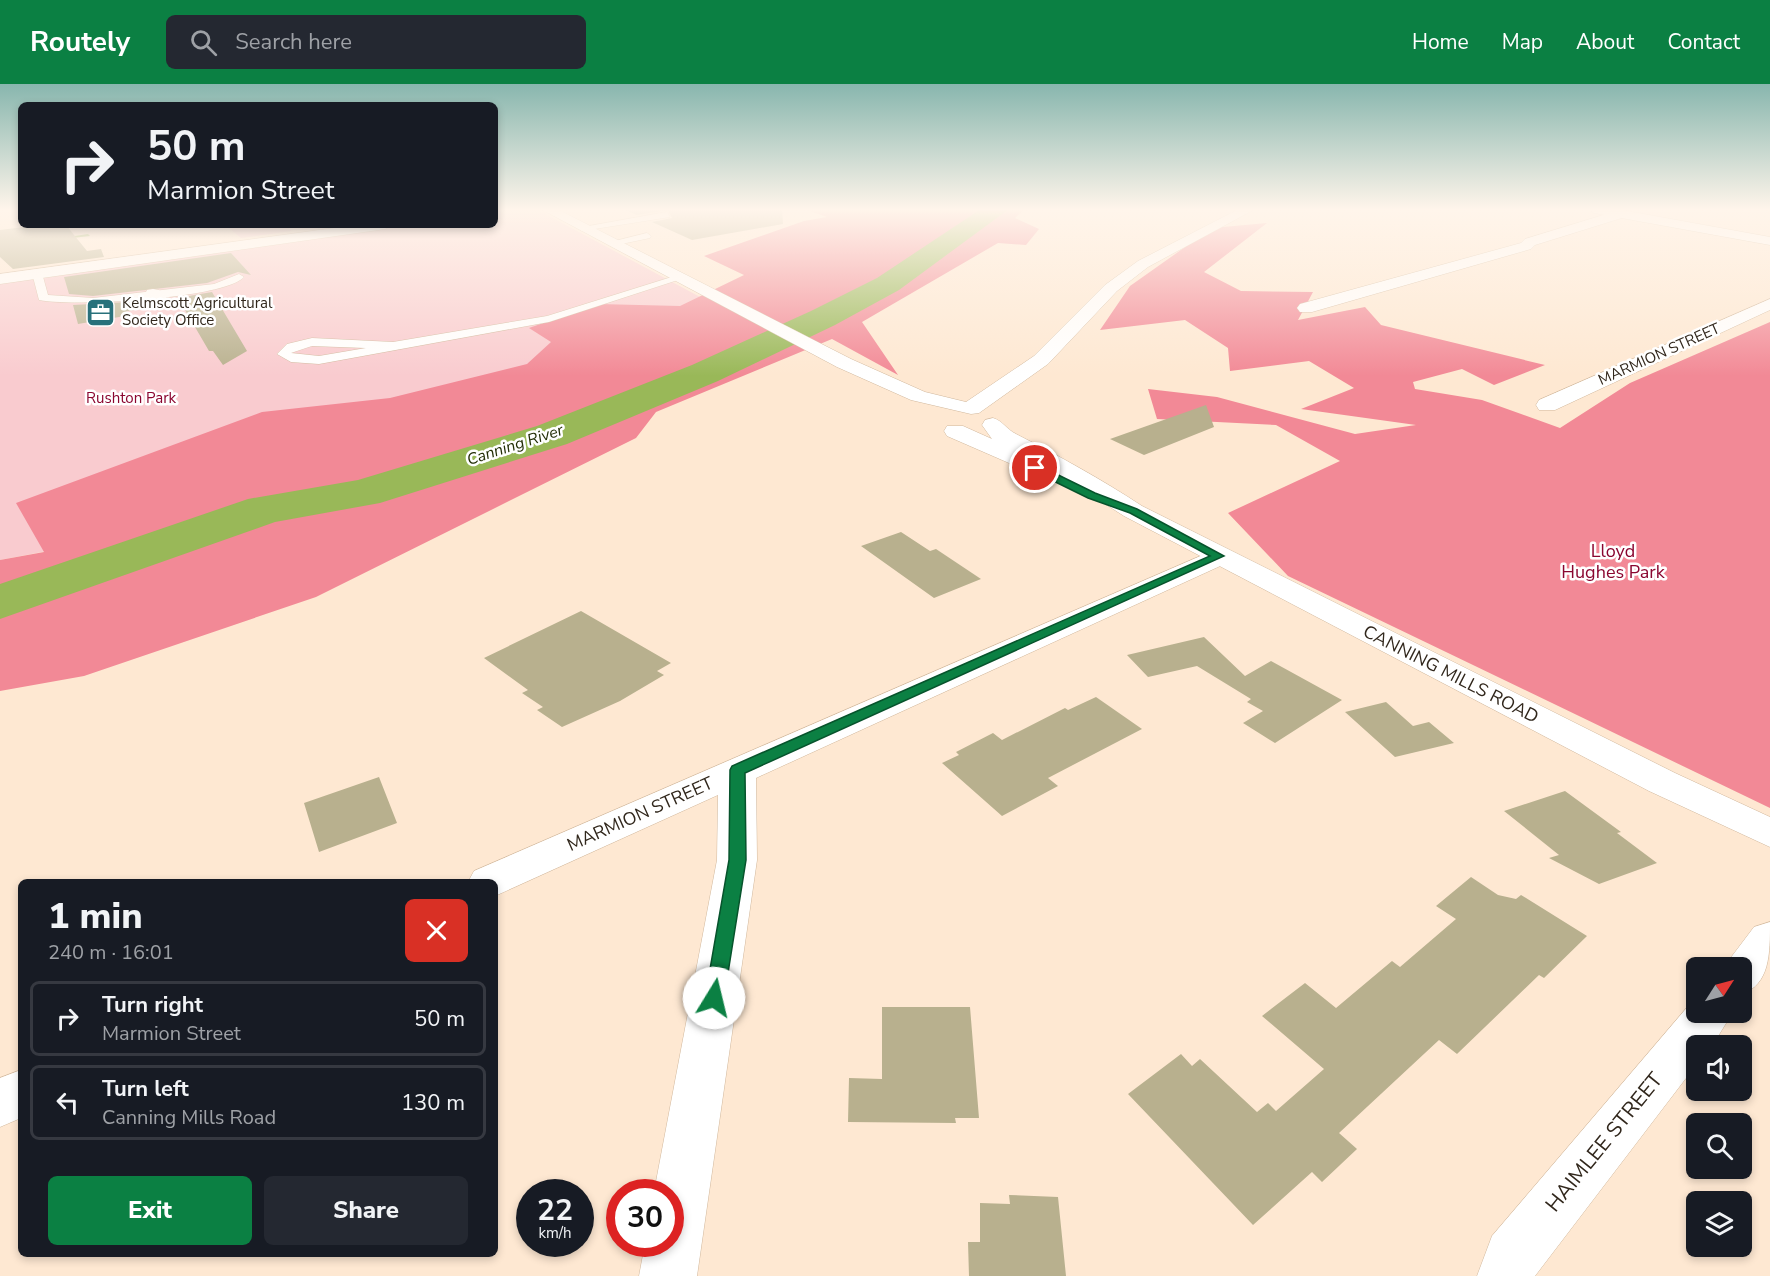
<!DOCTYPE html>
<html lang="en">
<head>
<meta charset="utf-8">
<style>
	body { margin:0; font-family:"Nunito Sans",sans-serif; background:#242831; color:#f1f3f6; height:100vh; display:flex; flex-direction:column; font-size:22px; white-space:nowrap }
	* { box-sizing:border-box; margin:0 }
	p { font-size:20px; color:#9ea1a6 }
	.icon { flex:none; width:33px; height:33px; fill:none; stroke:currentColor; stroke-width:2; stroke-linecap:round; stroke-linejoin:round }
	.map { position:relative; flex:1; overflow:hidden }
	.side { position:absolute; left:18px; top:795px; width:480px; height:378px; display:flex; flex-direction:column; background:#171b24; border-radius:9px; box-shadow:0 3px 9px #0003 }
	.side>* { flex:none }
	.banner { position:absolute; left:18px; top:18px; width:480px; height:126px; border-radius:9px; box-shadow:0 3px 9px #0003; background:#171b24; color:#f1f3f6; overflow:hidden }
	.needle { width:39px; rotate:54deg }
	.fabs { position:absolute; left:1686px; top:873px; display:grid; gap:12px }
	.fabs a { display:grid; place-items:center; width:66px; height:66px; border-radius:9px; background:#171b24; box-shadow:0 3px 9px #0003; font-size:30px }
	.speed { position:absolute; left:516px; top:1095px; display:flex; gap:12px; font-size:30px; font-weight:700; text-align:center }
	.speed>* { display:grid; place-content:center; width:78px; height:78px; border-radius:50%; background:#171b24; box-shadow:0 3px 9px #0003; line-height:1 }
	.speed small { font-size:15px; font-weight:400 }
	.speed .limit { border:9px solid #d22; background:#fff; color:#111 }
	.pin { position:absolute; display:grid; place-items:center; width:51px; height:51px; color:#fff; margin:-26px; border:3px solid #fff; border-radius:50%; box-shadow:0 2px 6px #0007 }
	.me { position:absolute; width:66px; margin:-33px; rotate:9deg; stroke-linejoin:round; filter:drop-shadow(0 0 4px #0008) }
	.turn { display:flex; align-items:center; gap:21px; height:126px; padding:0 30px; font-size:27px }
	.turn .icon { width:78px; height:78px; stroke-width:2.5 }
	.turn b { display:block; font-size:42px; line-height:51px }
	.round { display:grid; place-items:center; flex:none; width:63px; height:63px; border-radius:9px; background:#242831 }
	.headline { display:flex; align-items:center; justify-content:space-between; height:102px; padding:0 30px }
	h1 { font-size:36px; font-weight:800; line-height:45px }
	.button { display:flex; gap:12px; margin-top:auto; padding:12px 30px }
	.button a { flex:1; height:69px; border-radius:9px; background:#0b8043; color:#fff; font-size:24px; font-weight:800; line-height:69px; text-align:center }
	.button a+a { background:#242831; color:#f1f3f6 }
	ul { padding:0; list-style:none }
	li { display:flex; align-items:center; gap:18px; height:75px; margin:0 12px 9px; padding:0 18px; border:3px solid #363941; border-radius:9px }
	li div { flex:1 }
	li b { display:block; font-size:22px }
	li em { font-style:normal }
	header { display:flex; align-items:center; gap:36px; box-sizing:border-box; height:84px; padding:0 30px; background:#0b8043; color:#fff }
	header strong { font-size:28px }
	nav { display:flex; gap:33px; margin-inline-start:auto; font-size:21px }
	.search { width:420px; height:54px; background:#242831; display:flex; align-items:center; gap:15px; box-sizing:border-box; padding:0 21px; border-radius:9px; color:#9ea1a6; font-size:22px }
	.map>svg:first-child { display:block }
	.green { fill:#f9cbcf }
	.forest { fill:#f28996 }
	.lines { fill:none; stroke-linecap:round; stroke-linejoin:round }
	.stream { fill:#99b858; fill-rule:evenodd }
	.river { fill:#99b858; fill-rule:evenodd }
	.building { fill:#b8b08e }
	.service-casing { stroke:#d1b89d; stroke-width:1 }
	.minor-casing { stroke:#d1b89d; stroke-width:1 }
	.tertiary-casing { stroke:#d1b89d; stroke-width:1 }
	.secondary-casing { stroke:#d1b89d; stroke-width:1 }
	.service { fill:#fff; fill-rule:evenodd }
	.minor { fill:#fff; fill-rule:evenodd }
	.tertiary { fill:#fff; fill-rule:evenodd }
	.secondary { fill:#fff; fill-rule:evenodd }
	.route { fill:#0b8043; stroke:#07532c; stroke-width:1.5 }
	.labels { text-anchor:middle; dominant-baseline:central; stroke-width:5; stroke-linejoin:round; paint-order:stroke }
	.far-poi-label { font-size:15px; fill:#31271c; stroke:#fff; text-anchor:start }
	.far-street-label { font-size:15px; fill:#31271c; stroke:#fff }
	.far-park-label { font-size:15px; fill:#8a0630; stroke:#fff }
	.far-water-label { font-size:16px; font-style:italic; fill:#232e06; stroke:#fff }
	.park-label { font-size:18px; fill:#8a0630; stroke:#fff }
	.street-label { font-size:18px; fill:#31271c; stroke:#fff }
	.near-street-label { font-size:21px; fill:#31271c; stroke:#fff }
</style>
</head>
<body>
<header>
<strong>Routely</strong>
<div class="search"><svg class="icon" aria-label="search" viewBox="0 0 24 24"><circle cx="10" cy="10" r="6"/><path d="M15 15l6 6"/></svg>Search here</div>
<nav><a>Home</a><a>Map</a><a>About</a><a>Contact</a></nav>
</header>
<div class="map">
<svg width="1770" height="1192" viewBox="0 0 1770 1192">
	<rect width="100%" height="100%" fill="#fee8d2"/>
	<!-- green -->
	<path class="green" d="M517,125H536L773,252L89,459L0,476V200L413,141H495V128Z
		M225,141H285L292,147L241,154Z"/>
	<!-- forest -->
	<path class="forest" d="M804,125H1025L1015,134L1039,145L1026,161L998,159L862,238L898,291L832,255L656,328L636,354L316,513L84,592L0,607V476L44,468L16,419L262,328L390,314L527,280L551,258L529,244L598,220L680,222L744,191L704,172L804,137L827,133Z
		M1267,139L1204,188L1241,207L1313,208L1298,236L1365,223L1381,241L1545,281L1494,301L1462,285L1413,298L1415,305L1482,316L1560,344L1630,299L1770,238V724L1288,492L1228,429L1340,377L1276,341L1157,335L1148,305L1217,313L1355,350L1416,341L1301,325L1354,304L1309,277L1230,287L1228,264L1185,236L1100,246L1130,202L1212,144Z"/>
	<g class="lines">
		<!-- stream -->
		<path class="stream" d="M88,150L90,152L63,155L61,154Z"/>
		<!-- river -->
		<path class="river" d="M981,125H1009L899,206L835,241L718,297L567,360L380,419L275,438L0,535V500L248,415L358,396L537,342L692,281L811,227L877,194Z"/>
	</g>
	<!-- building -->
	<path class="building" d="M623,125H782L783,140L692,156L652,138L672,134L668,126L637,131Z
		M40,141H66L87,167L101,165L104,173L13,185L0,173V146Z
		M231,169L251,191L238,188L207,199L93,212L69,210L64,193Z
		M212,208L247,267L223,281L213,267H209L181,219L171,220V215Z
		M148,217L156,222L128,227L124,229L125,232L78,240L73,221Z
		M1206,321L1214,343L1144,371L1110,355Z
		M901,448L930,467L936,465L981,495L934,514L861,462Z
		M581,527L671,579L657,587L664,591L620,617L562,643L537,626L543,623L522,609L528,606L484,574Z
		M1204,553L1245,592L1271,577L1342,616L1275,659L1243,639L1263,627L1247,618L1251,615L1197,582L1148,593L1127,571Z
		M1096,613L1142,645L1048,694L1058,702L1002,732L942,679L959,671L956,668L993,649L1002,656L1065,624L1068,626Z
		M1386,618L1413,642L1429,638L1454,659L1395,673L1345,628Z
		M379,693L397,739L319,768L304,719Z
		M1565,707L1621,748L1617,749L1657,779L1599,800L1549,774L1559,771L1504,727Z
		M1471,793L1498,811L1516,815L1521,811L1587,852L1544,894L1539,891L1457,970L1439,956L1339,1049L1357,1065L1322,1098L1312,1088L1253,1141L1128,1010L1181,970L1192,982L1200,975L1257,1028L1268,1019L1276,1027L1324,985L1262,932L1305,899L1336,924L1392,877L1400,883L1456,835L1436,822Z
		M882,923H970L979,1034H955L956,1039L848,1038L849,994L882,995Z
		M1009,1111L1058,1113L1066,1192H969L968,1158H980V1119L1010,1120Z"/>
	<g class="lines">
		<defs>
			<path id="service" d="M667,128L670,133L582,147L578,144Z
				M647,149L651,152L650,154L612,162L607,159Z
				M37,186L42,189L48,211L93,214L214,200L239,190L244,193C224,215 71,223 39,216L32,189Z
				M675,192L684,194L549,238L319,280L291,278L277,270L287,260L312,254L393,258L547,232ZM312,262L366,264L319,272L291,269Z"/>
			<path id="minor" d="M1620,126L1627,130L1625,133L1535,161L1531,165L1312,228H1300L1297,224L1300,220L1521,159L1525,155Z
				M153,205L159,206L170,217L168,221C158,223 150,218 145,210L147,206Z
				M1770,215V226L1555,326H1539L1536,321L1539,316Z
				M1219,464L1229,466L1233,472L1229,478L756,694L757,776L697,1192H639L645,1160H670V1108H654L717,776L718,711L495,812V798H468L474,787Z
				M1770,838C1770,870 1770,900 1742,910V884H1723L1754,843Z
				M1696,913V928H1733L1712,962H1696V981L1535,1192H1477L1492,1152Z
				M21,986V1034L0,1043V994Z"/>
			<path id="tertiary" d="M1588,125H1616L1770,153V161L1594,129Z"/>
			<path id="secondary" d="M495,125H509L495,130Z
				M541,125H557L851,275L925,308L966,318L1034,272L1105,201L1138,177L1239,125H1255L1148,183L1117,207L1048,280L979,329L971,330L911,316L837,283Z
				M356,141H392L385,145L0,200V190Z
				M993,334C1003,337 1006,345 1016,350C1059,372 1101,395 1142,422L1675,689L1770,733V763L1649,707L1124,432L1060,391L1029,374L1025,379H1009L947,352L944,347L947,342H963L992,355L982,341L985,336Z"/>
		</defs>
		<!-- service casing -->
		<use href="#service" class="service-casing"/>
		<!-- minor casing -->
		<use href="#minor" class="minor-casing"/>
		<!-- tertiary casing -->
		<use href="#tertiary" class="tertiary-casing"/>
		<!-- secondary casing -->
		<use href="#secondary" class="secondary-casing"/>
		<!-- service -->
		<use href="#service" class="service"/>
		<!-- minor -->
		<use href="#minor" class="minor"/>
		<!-- tertiary -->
		<use href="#tertiary" class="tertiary"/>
		<!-- secondary -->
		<use href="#secondary" class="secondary"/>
	</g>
	<!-- sky -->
	<linearGradient id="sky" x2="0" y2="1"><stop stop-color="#88b6ae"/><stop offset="0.43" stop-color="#fff5eb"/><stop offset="1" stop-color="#fff5eb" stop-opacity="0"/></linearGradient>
	<rect width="1770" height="292" fill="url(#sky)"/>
	<!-- route -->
	<path class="route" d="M1031,381H1038L1095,409L1137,425L1224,472L745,689L746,776L724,914L721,920L714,923L707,920L705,914L729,776L730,686L732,682L1210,472L1130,429L1088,414L1031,386Z"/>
	<!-- icons -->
	<defs>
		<symbol id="office-square" viewBox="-11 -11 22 22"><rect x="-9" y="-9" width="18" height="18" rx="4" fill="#28717b" stroke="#fff"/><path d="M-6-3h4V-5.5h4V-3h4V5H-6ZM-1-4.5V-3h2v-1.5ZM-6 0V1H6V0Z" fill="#fff"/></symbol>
	</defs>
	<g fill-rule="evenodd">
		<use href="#office-square" x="84" y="212" width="33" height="33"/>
	</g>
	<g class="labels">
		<!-- far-poi labels -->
		<g class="far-poi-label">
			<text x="122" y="219">Kelmscott Agricultural<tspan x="122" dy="17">Society Office</tspan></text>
		</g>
		<!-- far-street labels -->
		<g class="far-street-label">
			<text transform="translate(1659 270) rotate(-24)">MARMION STREET</text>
		</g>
		<!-- far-park labels -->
		<g class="far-park-label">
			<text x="131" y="314">Rushton Park</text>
		</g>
		<!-- far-water labels -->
		<g class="far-water-label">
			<text transform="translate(515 361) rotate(-18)">Canning River</text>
		</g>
		<!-- park labels -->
		<g class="park-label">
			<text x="1613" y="467">Lloyd<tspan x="1613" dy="21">Hughes Park</tspan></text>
		</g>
		<!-- street labels -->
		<g class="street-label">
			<text transform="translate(1451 590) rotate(27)">CANNING MILLS ROAD</text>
			<text transform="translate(640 730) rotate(-24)">MARMION STREET</text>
		</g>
		<!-- near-street labels -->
		<g class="near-street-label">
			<text transform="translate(1604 1058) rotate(-51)">HAIMLEE STREET</text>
		</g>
	</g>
</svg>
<div class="fabs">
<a><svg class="needle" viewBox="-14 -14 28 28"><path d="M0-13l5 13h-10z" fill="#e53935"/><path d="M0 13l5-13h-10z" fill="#9ea1a6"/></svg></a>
<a><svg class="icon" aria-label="sound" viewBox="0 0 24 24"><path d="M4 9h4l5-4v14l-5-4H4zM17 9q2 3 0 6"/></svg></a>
<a><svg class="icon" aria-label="search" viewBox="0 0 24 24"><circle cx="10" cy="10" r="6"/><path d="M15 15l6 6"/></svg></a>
<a><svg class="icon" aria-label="layers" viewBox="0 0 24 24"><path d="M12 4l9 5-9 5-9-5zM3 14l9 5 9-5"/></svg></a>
</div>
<div class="speed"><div>22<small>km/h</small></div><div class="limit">30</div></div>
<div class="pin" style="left:1035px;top:384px;background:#d93025"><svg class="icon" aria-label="arrive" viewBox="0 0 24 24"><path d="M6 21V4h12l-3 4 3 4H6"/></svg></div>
<svg class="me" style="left:714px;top:914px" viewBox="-20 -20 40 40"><circle r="19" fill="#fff"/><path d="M0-13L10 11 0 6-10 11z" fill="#0b8043"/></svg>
<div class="banner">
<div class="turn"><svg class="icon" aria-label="right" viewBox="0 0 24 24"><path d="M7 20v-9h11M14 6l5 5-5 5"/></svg><div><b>50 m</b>Marmion Street</div></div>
</div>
<section class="side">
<div class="headline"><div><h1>1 min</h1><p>240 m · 16:01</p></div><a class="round" style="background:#d93025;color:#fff"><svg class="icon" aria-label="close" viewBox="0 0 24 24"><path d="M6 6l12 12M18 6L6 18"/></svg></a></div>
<ul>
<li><svg class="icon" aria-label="right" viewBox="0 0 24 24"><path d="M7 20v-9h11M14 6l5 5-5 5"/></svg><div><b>Turn right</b><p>Marmion Street</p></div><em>50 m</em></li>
<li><svg class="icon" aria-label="left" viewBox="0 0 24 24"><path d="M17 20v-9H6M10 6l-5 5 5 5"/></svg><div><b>Turn left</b><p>Canning Mills Road</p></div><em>130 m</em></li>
</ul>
<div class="button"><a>Exit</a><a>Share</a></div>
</section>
</div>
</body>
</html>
